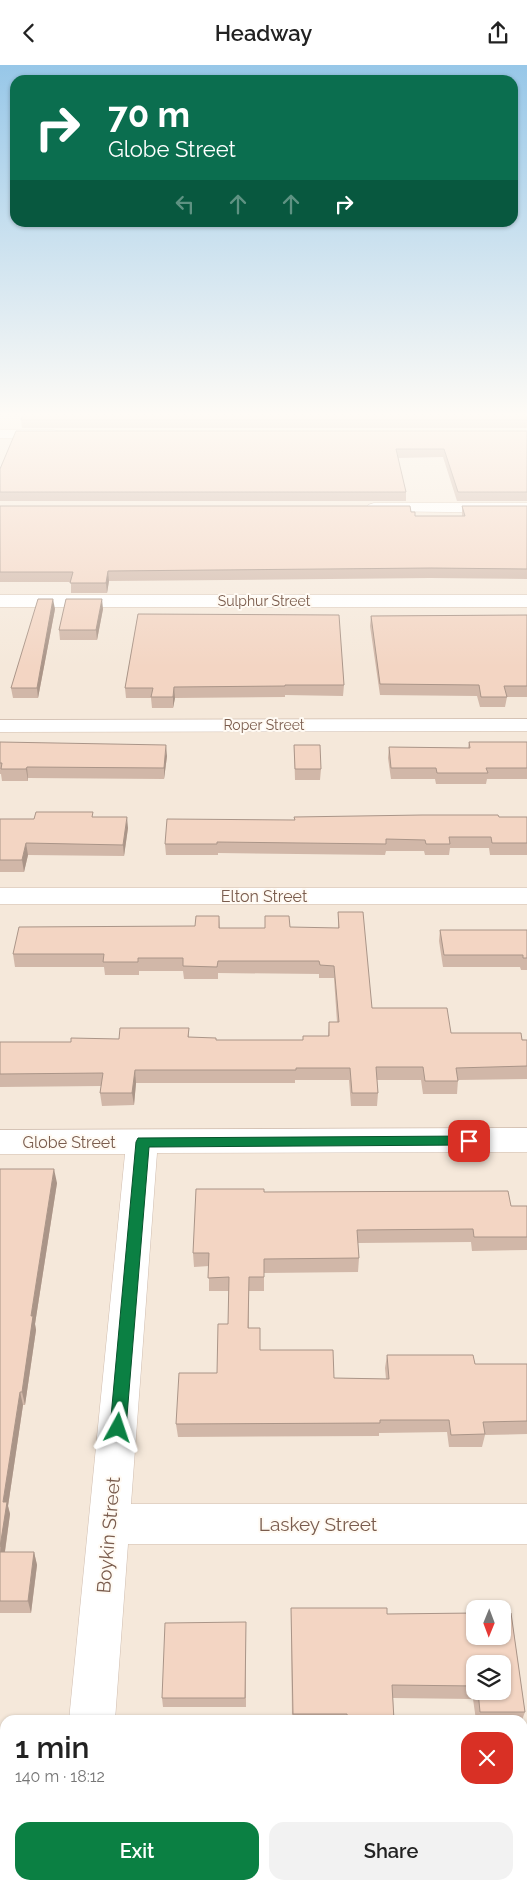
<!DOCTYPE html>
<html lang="en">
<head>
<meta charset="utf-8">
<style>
	body { margin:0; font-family:Raleway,sans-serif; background:#f2f2f2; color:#222; height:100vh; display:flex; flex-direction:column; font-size:19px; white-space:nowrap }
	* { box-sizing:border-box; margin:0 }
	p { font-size:16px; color:#767676 }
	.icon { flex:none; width:28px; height:28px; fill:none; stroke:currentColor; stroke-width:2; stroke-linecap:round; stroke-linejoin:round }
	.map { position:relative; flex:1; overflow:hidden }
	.panel { position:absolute; left:0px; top:1650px; width:528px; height:175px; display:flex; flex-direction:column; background:#fff; border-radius:15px 15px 0 0; box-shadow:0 1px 4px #0004 }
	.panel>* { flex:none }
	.hud { position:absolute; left:10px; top:10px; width:508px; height:152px; border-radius:15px; box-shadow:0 1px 4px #0004; background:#0b6e4f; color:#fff; overflow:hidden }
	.needle { width:32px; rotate:181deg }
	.tools { position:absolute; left:466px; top:1535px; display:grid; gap:10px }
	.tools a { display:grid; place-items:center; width:45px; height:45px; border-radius:10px; background:#fff; box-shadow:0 1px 4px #0004; font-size:25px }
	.pin { position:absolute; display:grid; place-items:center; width:42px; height:42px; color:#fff; margin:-21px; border-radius:10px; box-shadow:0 2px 8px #0006 }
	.me { position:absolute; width:55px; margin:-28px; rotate:5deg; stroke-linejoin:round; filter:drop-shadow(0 0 4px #0008) }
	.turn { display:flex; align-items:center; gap:18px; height:105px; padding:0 15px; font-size:22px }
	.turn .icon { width:65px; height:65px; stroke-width:2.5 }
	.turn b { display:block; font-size:35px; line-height:42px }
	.lanes { display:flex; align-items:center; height:48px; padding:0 15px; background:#0003; justify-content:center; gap:25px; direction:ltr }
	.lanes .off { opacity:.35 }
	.round { display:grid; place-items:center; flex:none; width:52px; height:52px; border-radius:15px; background:#f2f2f2 }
	.overview { display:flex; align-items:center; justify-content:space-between; height:85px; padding:0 15px }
	h1 { font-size:30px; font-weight:600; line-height:38px }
	.primary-button { display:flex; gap:10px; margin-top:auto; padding:10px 15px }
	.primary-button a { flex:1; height:58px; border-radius:15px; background:#0b8043; color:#fff; font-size:20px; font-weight:600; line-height:58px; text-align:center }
	.primary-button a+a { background:#f2f2f2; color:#222 }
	header { display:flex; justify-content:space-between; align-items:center; height:65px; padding:0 15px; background:#fff; font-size:22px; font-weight:600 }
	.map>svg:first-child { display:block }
	.residential { fill:#f5e8da; fill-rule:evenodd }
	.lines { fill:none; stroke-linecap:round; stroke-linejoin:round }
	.minor-casing { stroke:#d1beb0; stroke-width:1 }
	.minor { fill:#fff; fill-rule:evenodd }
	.wall { fill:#d1b7a8; fill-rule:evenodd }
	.shaded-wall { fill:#aa9588 }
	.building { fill:#f3d5c3; stroke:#aa9588 }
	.route { fill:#0b8043; stroke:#07532c }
	.labels { text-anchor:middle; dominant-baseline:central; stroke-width:4; stroke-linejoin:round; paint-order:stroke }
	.far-street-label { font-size:14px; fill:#7a5c4d; stroke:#fffaf3 }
	.street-label { font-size:16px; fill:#7a5c4d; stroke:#fffaf3 }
	.near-street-label { font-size:19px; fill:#7a5c4d; stroke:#fffaf3 }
</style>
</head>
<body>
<header><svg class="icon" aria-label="back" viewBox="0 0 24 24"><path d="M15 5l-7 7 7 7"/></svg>Headway<svg class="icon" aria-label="share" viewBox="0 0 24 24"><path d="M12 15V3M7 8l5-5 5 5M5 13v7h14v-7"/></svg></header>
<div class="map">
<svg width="527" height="1825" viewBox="0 0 527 1825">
	<rect width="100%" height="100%" fill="#fdf6ec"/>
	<!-- residential -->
	<path class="residential" d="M0,347H527V1825H0ZM475,1544H502V1571H475ZM475,1599H502V1626H475ZM5,1655H522V1820H5Z"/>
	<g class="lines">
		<defs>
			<path id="minor" d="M0,365H53L58,366L60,369L58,372L53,373H0Z
				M374,438H527V448L368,446L366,443L368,440Z
				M0,530H527V542H0Z
				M527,654V666L0,667V655Z
				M0,823H527V839H0Z
				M527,1063V1087L157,1088L131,1439H527V1479H128L115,1655H69L125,1089H0V1065Z
				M52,1820H102V1825H52Z"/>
		</defs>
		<!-- minor casing -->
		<use href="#minor" class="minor-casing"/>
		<!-- minor -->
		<use href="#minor" class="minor"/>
	</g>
	<!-- wall -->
	<path class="wall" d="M527,347V363H22L21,355Z
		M527,366V436H457L443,392L398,393L406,427V436H0V404Z
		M0,441L411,447L415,451H462V441H527V514L430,513L109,516L107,528H71V517H0Z
		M55,544L38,633H13L11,623Z
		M103,544L97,575H60L59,565Z
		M138,549L344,620L343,631L285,630V632L175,633L173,643H152L151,633H126L125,623Z
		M527,550V632H507L505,642H480L477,631L380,630L370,561L371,551Z
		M0,677L167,691L164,714L28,713V716H2L1,709H0Z
		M469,677H527V714H487L486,719H436L435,714H391L388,693L389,682L468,683Z
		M294,680L321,704L320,715H295Z
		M93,752L128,763L124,791L28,790L24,807H0V754H34Z
		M499,752H527V790H490L489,783H450L449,790H425L424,786H386L385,790L218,788V790H166L165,779L295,755Z
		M338,847L372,943L451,968L527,975V1014L458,1015L457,1029H423L421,1015H377L378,1028L377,1041H351L349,1015H295V1018H136L134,1040L102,1041L100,1028L101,1021L0,1022V977H71L119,974L189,963V972L216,975H302L328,971L329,957H337L334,913H319V909L218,908V914H184L183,906H139V910H105L104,902H15L13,889L195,861L219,851L220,863H338Z
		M440,865H527V905H521L520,902H443L439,876Z
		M0,1104L57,1118L35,1259L36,1265L25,1340H23L8,1441L10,1449L5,1487H34L37,1500L31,1548H0Z
		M264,1127L511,1141H527V1185L472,1186L471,1177L358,1178L359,1193L358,1207L264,1208V1226H249V1263L260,1285L334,1313L386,1314L385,1303L387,1290L475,1299H527V1369L485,1370L482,1382H449L447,1367L379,1368V1371L178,1372L176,1359L217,1308L228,1259L229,1226H209V1201L194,1202L193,1188Z
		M291,1543H387V1549L475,1548V1571H502V1548H511L525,1647L522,1655H476L473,1634L393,1633L394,1655H292L291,1557ZM475,1599H502V1626H475Z
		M246,1557V1642H163L162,1633Z"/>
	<!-- shaded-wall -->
	<path class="shaded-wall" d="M108,506L109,516L107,528L106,518Z
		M53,534L55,544L38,633L37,623Z
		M102,534L103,544L97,575L96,565Z
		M174,622L175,633L173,643V632Z
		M166,680L167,691L164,714V703Z
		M27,702L28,713V716L26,704Z
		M127,752L128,763L124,791L123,780Z
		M26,778L28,790L24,807L22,795Z
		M135,1005L136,1018L134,1040L132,1028Z
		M54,1104L57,1118L35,1259L36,1265L25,1340L22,1327L31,1251Z
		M20,1327L23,1340L8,1441L10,1449L3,1500L0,1490L3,1437Z
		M34,1487L37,1500L31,1548L28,1536Z"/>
	<!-- building -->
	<path class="building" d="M24,347H527V355H21Z
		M16,366H527V427H458L444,384H396L406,427H0V404Z
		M0,441H410L411,447H415V451H465L462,441H527V504L431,503L108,506L106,518H70L73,507H0Z
		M38,534H53L37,623H11Z
		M66,534H102L96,565H59Z
		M138,549L339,550L344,620H285V621L174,622L173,632H151L153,623H125Z
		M527,550V621H504L507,632H481L479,620L380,619L371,551Z
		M0,677L166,680L164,703L27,702L26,704H1L2,698H0Z
		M469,677H527V703H486L488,708H437L436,703H391L389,682L470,683Z
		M294,680H320L321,704H295Z
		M36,747H93L92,752H127L123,780L26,778L22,795H0V754H34Z
		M422,750H498L499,752H527V778H492L491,772H449L450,779H426L425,775L386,774V779L217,777V779H165L167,754L295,755L294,752Z
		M338,847H363L372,943H447L451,968H521L522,975H527V1001L456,1003L458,1016H425L423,1002H376L378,1028H352L350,1003H296V1005H135L132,1028H100L103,1008L0,1009V977H71V973L119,974L120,963H189L188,972L216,973V975H303V971H329V957H339L334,901L320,900L319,896H218L217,902L183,901V893H138V897H103L104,889H13L19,862L195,861L196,851H219V863H265V851H289L290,862L339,863Z
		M440,865H527V893H523V890H444Z
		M0,1104H54L31,1251H33L22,1327H20L3,1437H7L0,1482Z
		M196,1124H264V1127L508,1126L511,1141H527V1172H474L473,1164L357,1165L359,1193L264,1194V1212H249L248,1263H260V1285H333L334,1313L389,1314L387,1290H473L475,1299H527V1356L483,1357L485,1369L451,1370L449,1355H380V1358L176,1359L179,1308H217L218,1259H228L229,1212L208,1213L209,1188H193Z
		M0,1487H34L28,1536H0Z
		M291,1543H387V1549L475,1548V1571H502V1548H511L525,1647H480L478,1626H502V1599H475V1621L392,1620L394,1655H348L347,1649H293Z
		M246,1557L245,1633H162L165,1558Z"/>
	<!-- sky -->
	<linearGradient id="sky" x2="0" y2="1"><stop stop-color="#97c7e8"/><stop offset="0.58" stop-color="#fefbf6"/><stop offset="1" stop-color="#fefbf6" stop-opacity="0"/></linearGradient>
	<rect width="527" height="602" fill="url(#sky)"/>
	<!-- route -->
	<path class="route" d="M469,1071L474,1072L476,1076L474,1079L469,1080L149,1082L126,1363L123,1368L118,1371L112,1368L110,1363L136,1077L138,1073Z"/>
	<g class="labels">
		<!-- far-street labels -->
		<g class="far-street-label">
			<text x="264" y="536">Sulphur Street</text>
			<text x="264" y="660">Roper Street</text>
		</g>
		<!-- street labels -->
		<g class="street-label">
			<text x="264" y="831">Elton Street</text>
			<text x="69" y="1077">Globe Street</text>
		</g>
		<!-- near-street labels -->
		<g class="near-street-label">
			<text x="318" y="1459">Laskey Street</text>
			<text transform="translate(108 1470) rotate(-85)">Boykin Street</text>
		</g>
	</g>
</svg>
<div class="tools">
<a><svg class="needle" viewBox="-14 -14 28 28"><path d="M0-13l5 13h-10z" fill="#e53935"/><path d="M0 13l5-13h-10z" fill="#767676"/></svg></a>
<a><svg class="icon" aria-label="layers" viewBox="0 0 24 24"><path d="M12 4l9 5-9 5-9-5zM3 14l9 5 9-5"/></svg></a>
</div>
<div class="pin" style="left:469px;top:1076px;background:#d93025"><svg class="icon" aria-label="arrive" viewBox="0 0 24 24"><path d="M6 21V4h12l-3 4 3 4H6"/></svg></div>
<svg class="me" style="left:118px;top:1363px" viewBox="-20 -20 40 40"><path d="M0-17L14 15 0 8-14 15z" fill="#0b8043" stroke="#fff" stroke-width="4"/></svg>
<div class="hud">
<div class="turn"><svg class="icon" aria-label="right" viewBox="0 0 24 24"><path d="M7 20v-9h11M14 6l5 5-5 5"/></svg><div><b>70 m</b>Globe Street</div></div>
<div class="lanes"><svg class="icon off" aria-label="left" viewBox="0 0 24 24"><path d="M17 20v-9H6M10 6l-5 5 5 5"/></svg><svg class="icon off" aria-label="ahead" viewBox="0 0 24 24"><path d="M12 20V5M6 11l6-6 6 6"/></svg><svg class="icon off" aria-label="ahead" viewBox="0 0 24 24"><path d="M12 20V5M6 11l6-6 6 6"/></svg><svg class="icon" aria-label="right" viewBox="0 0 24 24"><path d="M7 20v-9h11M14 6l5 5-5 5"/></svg></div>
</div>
<section class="panel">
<div class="overview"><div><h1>1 min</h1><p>140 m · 18:12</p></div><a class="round" style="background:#d93025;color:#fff"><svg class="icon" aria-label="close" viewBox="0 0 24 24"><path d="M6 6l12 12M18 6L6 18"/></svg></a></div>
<div class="primary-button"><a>Exit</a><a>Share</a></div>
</section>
</div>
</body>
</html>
